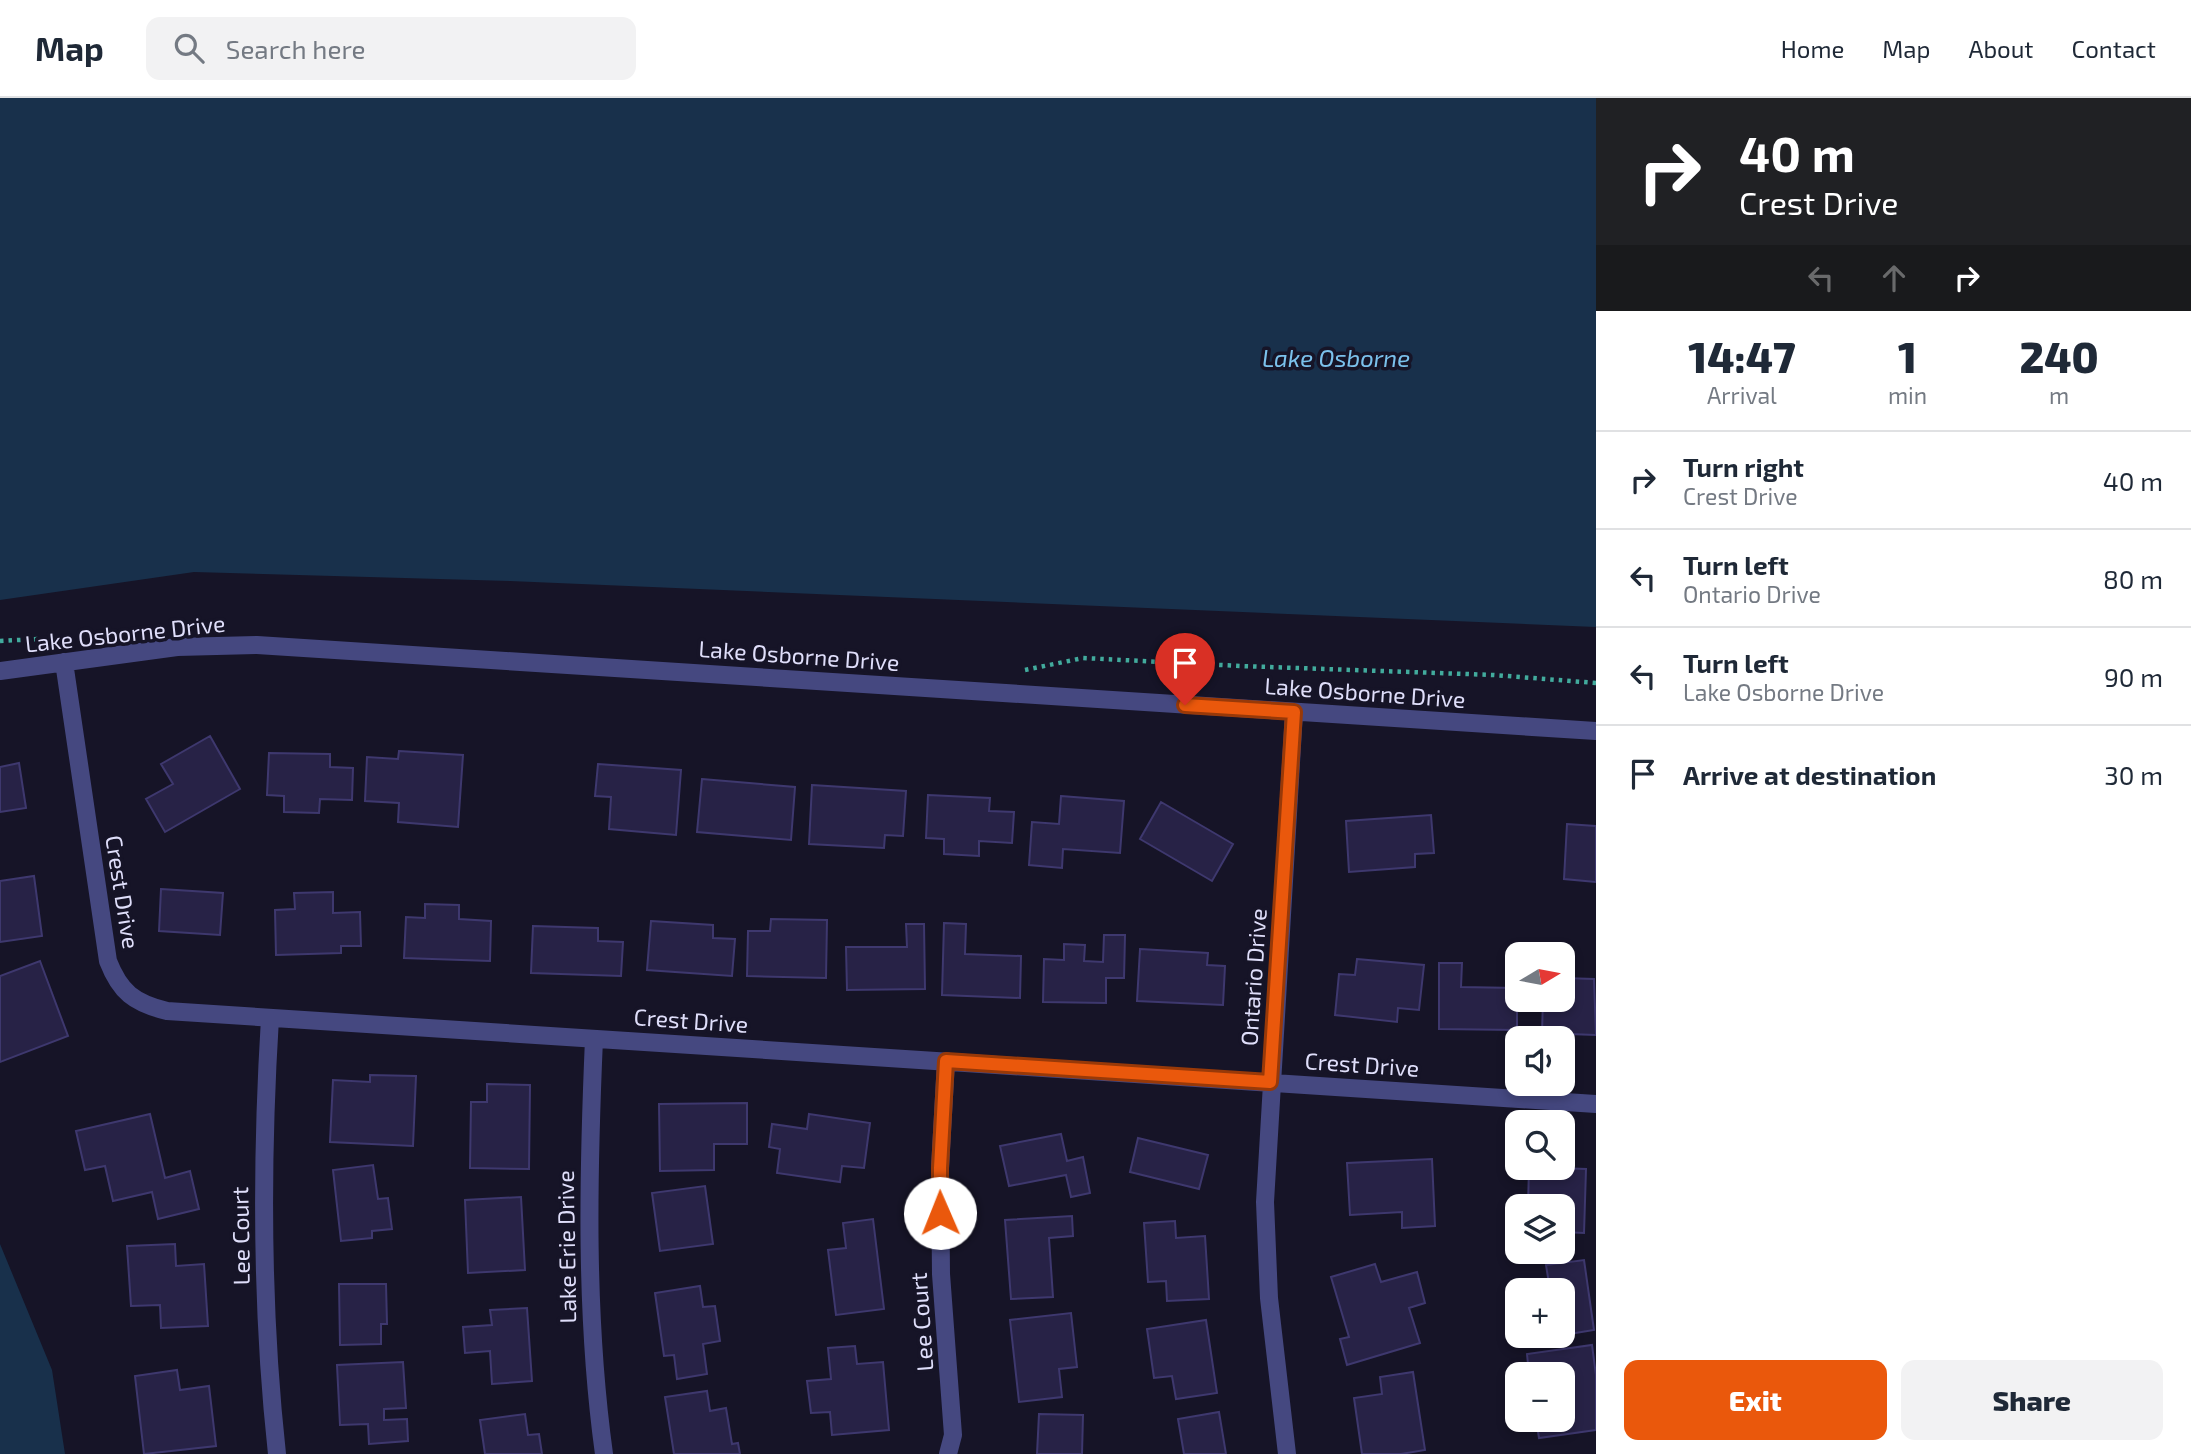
<!DOCTYPE html>
<html lang="en">
<head>
<meta charset="utf-8">
<style>
	body { margin:0; font-family:"Exo 2",sans-serif; background:#f2f2f3; color:#1f2937; height:100vh; display:flex; flex-direction:column; font-size:26px; white-space:nowrap }
	* { box-sizing:border-box; margin:0 }
	p { font-size:23px; color:#747a83 }
	.icon { flex:none; width:38px; height:38px; fill:none; stroke:currentColor; stroke-width:2; stroke-linecap:round; stroke-linejoin:round }
	.map { position:relative; flex:1; overflow:hidden }
	.sheet { display:flex; flex-direction:column; background:#fff; width:595px }
	.sheet>* { flex:none }
	.banner { background:#202124; color:#fff; overflow:hidden }
	.needle { width:46px; rotate:80deg }
	.controls { position:absolute; left:1505px; top:844px; display:grid; gap:14px }
	.controls a { display:grid; place-items:center; width:70px; height:70px; border-radius:14px; background:#fff; box-shadow:0 4px 10px #0003; font-size:35px }
	.pin { position:absolute; display:grid; place-items:center; width:60px; height:60px; color:#fff; margin:-72px -30px; border-radius:50% 50% 50% 0; rotate:-45deg; box-shadow:0 0 7px #0007 }
	.pin .icon { rotate:45deg }
	.me { position:absolute; width:77px; margin:-38px; rotate:359deg; stroke-linejoin:round; filter:drop-shadow(0 0 5px #0008) }
	.turn { display:flex; align-items:center; gap:24px; height:147px; padding:0 28px; font-size:32px }
	.turn .icon { width:91px; height:91px; stroke-width:2.5 }
	.turn b { display:block; font-size:49px; line-height:60px }
	.lanes { display:flex; align-items:center; height:66px; padding:0 28px; background:#0003; justify-content:center; gap:35px; direction:ltr }
	.lanes .off { opacity:.35 }
	.eta { display:flex; justify-content:space-evenly; align-items:center; height:119px; text-align:center }
	.eta b { font-size:42px; font-weight:800; line-height:49px }
	.primary-button { display:flex; gap:14px; margin-top:auto; padding:14px 28px }
	.primary-button a { flex:1; height:80px; border-radius:14px; background:#ea580c; color:#fff; font-size:28px; font-weight:800; line-height:80px; text-align:center }
	.primary-button a+a { background:#f2f2f3; color:#1f2937 }
	ul { padding:0; list-style:none }
	li { display:flex; align-items:center; gap:21px; height:98px; padding:0 28px; border-top:2px solid #e0e1e3 }
	li div { flex:1 }
	li b { display:block; font-size:26px }
	li em { font-style:normal }
	header { display:flex; align-items:center; gap:42px; box-sizing:border-box; height:98px; padding:0 35px; background:#fff; border-bottom:2px solid #e0e1e3 }
	header strong { font-size:33px }
	nav { display:flex; gap:38px; margin-inline-start:auto; font-size:24px }
	.search { width:490px; height:63px; background:#f2f2f3; display:flex; align-items:center; gap:18px; box-sizing:border-box; padding:0 24px; border-radius:14px; color:#747a83; font-size:26px }
	main { display:flex; flex:1; min-height:0 }
	.map>svg:first-child { display:block }
	.water { fill:#18304b }
	.building { fill:#272246; stroke:#3e386e; stroke-width:2 }
	.lines { fill:none; stroke-linecap:round; stroke-linejoin:round }
	.path { stroke:#42ab9d; stroke-width:4.5; stroke-dasharray:3.5 5; stroke-linecap:butt }
	.minor { stroke:#454880; stroke-width:18 }
	.route-casing { stroke:#983908; stroke-width:18 }
	.route { stroke:#ea580c; stroke-width:12 }
	.labels { text-anchor:middle; dominant-baseline:central; stroke-width:7; stroke-linejoin:round; paint-order:stroke }
	.street-label { font-size:23px; fill:#dfdefa; stroke:#161427 }
	.water-label { font-size:24px; font-style:italic; fill:#7bc1ec; stroke:#161427 }
</style>
</head>
<body>
<header>
<strong>Map</strong>
<div class="search"><svg class="icon" aria-label="search" viewBox="0 0 24 24"><circle cx="10" cy="10" r="6"/><path d="M15 15l6 6"/></svg>Search here</div>
<nav><a>Home</a><a>Map</a><a>About</a><a>Contact</a></nav>
</header>
<main>
<div class="map">
<svg width="1596" height="1356" viewBox="0 0 1596 1356">
	<rect width="100%" height="100%" fill="#161427"/>
	<!-- water -->
	<path class="water" d="M0,0H1596V529L510,483L194,474L0,502Z
		M0,1146L52,1272L65,1356H0Z"/>
	<!-- building -->
	<path class="building" d="M210,638L240,691L165,734L146,701L173,686L161,666Z
		M399,653L463,657L458,729L398,724L399,705L365,703L367,659L398,661Z
		M269,655L330,656V669L353,670L352,702L320,701L319,715L284,714V698L267,697Z
		M19,665L26,710L0,714V669Z
		M598,666L681,672L676,737L609,731L611,699L595,698Z
		M702,681L795,689L791,742L697,734Z
		M812,687L906,693L903,738L885,737L884,750L809,746Z
		M928,697L990,700L989,713L1014,714L1012,745L979,743V758L944,756V741L926,740Z
		M1061,698L1124,703L1120,755L1063,751L1062,770L1029,767L1032,724L1059,726Z
		M1161,704L1233,746L1212,783L1140,741Z
		M1431,717L1434,755L1415,756V769L1349,774L1346,723Z
		M1567,726L1596,728V784L1564,781Z
		M34,778L42,838L0,844V783Z
		M161,791L223,795L220,837L159,833Z
		M333,794V815L360,814L361,848H341V855L276,857L275,812L295,811L294,795Z
		M425,806L459,807V821L491,823L490,863L404,860L406,819L425,820Z
		M771,821L827,822L826,880L747,878L748,833H770Z
		M651,823L713,827V840L735,841L732,878L647,872Z
		M944,825L966,826L965,856L1021,858L1020,900L942,897Z
		M906,826H924L925,891L847,892L846,849H907Z
		M533,828L598,830V843L623,844L621,878L531,875Z
		M1104,837H1125L1124,880H1106V905L1043,904L1044,861L1064,862V846L1085,847L1084,863L1103,864Z
		M1140,851L1208,855L1207,867L1225,868L1223,907L1137,903Z
		M1357,861L1424,867L1419,912L1398,910L1397,924L1335,917L1339,876L1355,877Z
		M40,863L68,938L0,964V878Z
		M1439,865H1462L1461,889L1517,890V932L1439,931Z
		M1563,880L1594,881L1596,937L1542,935L1543,901H1563Z
		M370,977L416,978L413,1048L330,1044L333,982L370,984Z
		M487,986L530,987L529,1071L470,1070L471,1004H487Z
		M747,1005V1046H714V1072L660,1073L659,1006Z
		M150,1016L165,1080L190,1073L199,1111L158,1121L152,1094L113,1103L105,1068L85,1072L76,1033Z
		M809,1016L870,1025L864,1070L842,1068L840,1084L777,1075L780,1051L769,1049L772,1026L807,1031Z
		M1061,1036L1067,1063L1083,1059L1090,1095L1071,1099L1066,1077L1009,1088L1000,1048Z
		M1138,1040L1208,1057L1199,1091L1130,1074Z
		M1432,1061L1435,1128L1402,1130V1114L1350,1117L1347,1065Z
		M373,1067L378,1101L388,1100L392,1131L372,1133V1140L341,1143L333,1072Z
		M1529,1069L1586,1071L1584,1135L1563,1134V1108H1528Z
		M705,1088L713,1146L660,1153L652,1095Z
		M521,1099L525,1172L468,1175L465,1102Z
		M1072,1118L1073,1138L1049,1140L1053,1199L1011,1201L1005,1122Z
		M873,1121L884,1211L836,1217L828,1152L846,1150L843,1125Z
		M1175,1123L1176,1140L1205,1138L1209,1201L1167,1203L1166,1183L1148,1184L1144,1125Z
		M175,1146L176,1168L204,1166L208,1228L161,1230L160,1207L131,1208L127,1148Z
		M1584,1162L1594,1232L1563,1237V1192H1550L1546,1167Z
		M1375,1166L1381,1184L1417,1174L1425,1205L1409,1210L1420,1245L1347,1267L1340,1241L1349,1239L1331,1179Z
		M339,1186H386L387,1226H381V1246L340,1247Z
		M700,1188L703,1209L715,1208L720,1243L703,1246L707,1276L677,1281L674,1257L664,1258L655,1195Z
		M527,1210L532,1283L492,1286L490,1253L465,1255L463,1229L492,1227L490,1212Z
		M1071,1215L1077,1269L1059,1271L1062,1299L1019,1304L1010,1222Z
		M1206,1222L1217,1295L1176,1301L1172,1278L1154,1280L1147,1231Z
		M1592,1247L1596,1277V1332L1539,1340L1536,1321H1563V1276H1529L1527,1256Z
		M855,1248L857,1266L883,1264L889,1332L832,1337L830,1314L811,1315L807,1283L831,1281L828,1250Z
		M403,1264L406,1310L384,1311V1322L407,1321L408,1343L369,1346L368,1326L340,1327L337,1267Z
		M177,1272L180,1292L209,1288L216,1348L144,1356L135,1278Z
		M1413,1274L1425,1352L1401,1356H1362L1354,1300L1382,1296L1380,1279Z
		M707,1293L710,1313L726,1310L732,1346L738,1345L740,1356H674L665,1299Z
		M1219,1314L1226,1356H1184L1178,1321Z
		M525,1316L528,1337L539,1336L542,1356H485L480,1322Z
		M1039,1316L1083,1317L1082,1356H1037Z"/>
	<g class="lines">
		<!-- path -->
		<path class="path" d="M0,543L56,540
			M1025,572L1083,560L1241,568L1494,577L1596,585"/>
		<!-- minor -->
		<path class="minor" d="M64,564L108,863C120,894 134,905 167,913L1596,1006
			M0,573L177,549L257,547L1596,633
			M270,920C261,1066 261,1210 277,1356
			M594,941C588,1079 585,1218 604,1356
			M946,963L940,1070L941,1176L953,1337L948,1356
			M1287,1356L1269,1200L1265,1104L1294,614"/>
	</g>
	<g class="lines">
		<defs>
			<path id="route" d="M940,1115V1070L946,963L1270,984L1294,614L1185,607"/>
		</defs>
		<!-- route casing -->
		<use href="#route" class="route-casing"/>
		<!-- route -->
		<use href="#route" class="route"/>
	</g>
	<g class="labels">
		<!-- street labels -->
		<g class="street-label">
			<text transform="translate(125 535) rotate(-6)">Lake Osborne Drive</text>
			<text transform="translate(799 557) rotate(4)">Lake Osborne Drive</text>
			<text transform="translate(1365 594) rotate(4)">Lake Osborne Drive</text>
			<text transform="translate(123 794) rotate(81)">Crest Drive</text>
			<text transform="translate(1253 879) rotate(-86)">Ontario Drive</text>
			<text transform="translate(691 922) rotate(4)">Crest Drive</text>
			<text transform="translate(1362 966) rotate(4)">Crest Drive</text>
			<text transform="translate(240 1138) rotate(-91)">Lee Court</text>
			<text transform="translate(566 1149) rotate(-91)">Lake Erie Drive</text>
			<text transform="translate(921 1224) rotate(-94)">Lee Court</text>
		</g>
		<!-- water labels -->
		<g class="water-label">
			<text x="1336" y="259">Lake Osborne</text>
		</g>
	</g>
</svg>
<div class="controls">
<a><svg class="needle" viewBox="-14 -14 28 28"><path d="M0-13l5 13h-10z" fill="#e53935"/><path d="M0 13l5-13h-10z" fill="#747a83"/></svg></a>
<a><svg class="icon" aria-label="sound" viewBox="0 0 24 24"><path d="M4 9h4l5-4v14l-5-4H4zM17 9q2 3 0 6"/></svg></a>
<a><svg class="icon" aria-label="search" viewBox="0 0 24 24"><circle cx="10" cy="10" r="6"/><path d="M15 15l6 6"/></svg></a>
<a><svg class="icon" aria-label="layers" viewBox="0 0 24 24"><path d="M12 4l9 5-9 5-9-5zM3 14l9 5 9-5"/></svg></a>
<a>+</a>
<a>−</a>
</div>
<div class="pin" style="left:1185px;top:607px;background:#d93025"><svg class="icon" aria-label="arrive" viewBox="0 0 24 24"><path d="M6 21V4h12l-3 4 3 4H6"/></svg></div>
<svg class="me" style="left:940px;top:1115px" viewBox="-20 -20 40 40"><circle r="19" fill="#fff"/><path d="M0-13L10 11 0 6-10 11z" fill="#ea580c"/></svg>
</div>
<section class="sheet">
<div class="banner">
<div class="turn"><svg class="icon" aria-label="right" viewBox="0 0 24 24"><path d="M7 20v-9h11M14 6l5 5-5 5"/></svg><div><b>40 m</b>Crest Drive</div></div>
<div class="lanes"><svg class="icon off" aria-label="left" viewBox="0 0 24 24"><path d="M17 20v-9H6M10 6l-5 5 5 5"/></svg><svg class="icon off" aria-label="ahead" viewBox="0 0 24 24"><path d="M12 20V5M6 11l6-6 6 6"/></svg><svg class="icon" aria-label="right" viewBox="0 0 24 24"><path d="M7 20v-9h11M14 6l5 5-5 5"/></svg></div>
</div>
<div class="eta">
<div><b>14:47</b><p>Arrival</p></div>
<div><b>1</b><p>min</p></div>
<div><b>240</b><p>m</p></div>
</div>
<ul>
<li><svg class="icon" aria-label="right" viewBox="0 0 24 24"><path d="M7 20v-9h11M14 6l5 5-5 5"/></svg><div><b>Turn right</b><p>Crest Drive</p></div><em>40 m</em></li>
<li><svg class="icon" aria-label="left" viewBox="0 0 24 24"><path d="M17 20v-9H6M10 6l-5 5 5 5"/></svg><div><b>Turn left</b><p>Ontario Drive</p></div><em>80 m</em></li>
<li><svg class="icon" aria-label="left" viewBox="0 0 24 24"><path d="M17 20v-9H6M10 6l-5 5 5 5"/></svg><div><b>Turn left</b><p>Lake Osborne Drive</p></div><em>90 m</em></li>
<li><svg class="icon" aria-label="arrive" viewBox="0 0 24 24"><path d="M6 21V4h12l-3 4 3 4H6"/></svg><div><b>Arrive at destination</b></div><em>30 m</em></li>
</ul>
<div class="primary-button"><a>Exit</a><a>Share</a></div>
</section>
</main>
</body>
</html>
